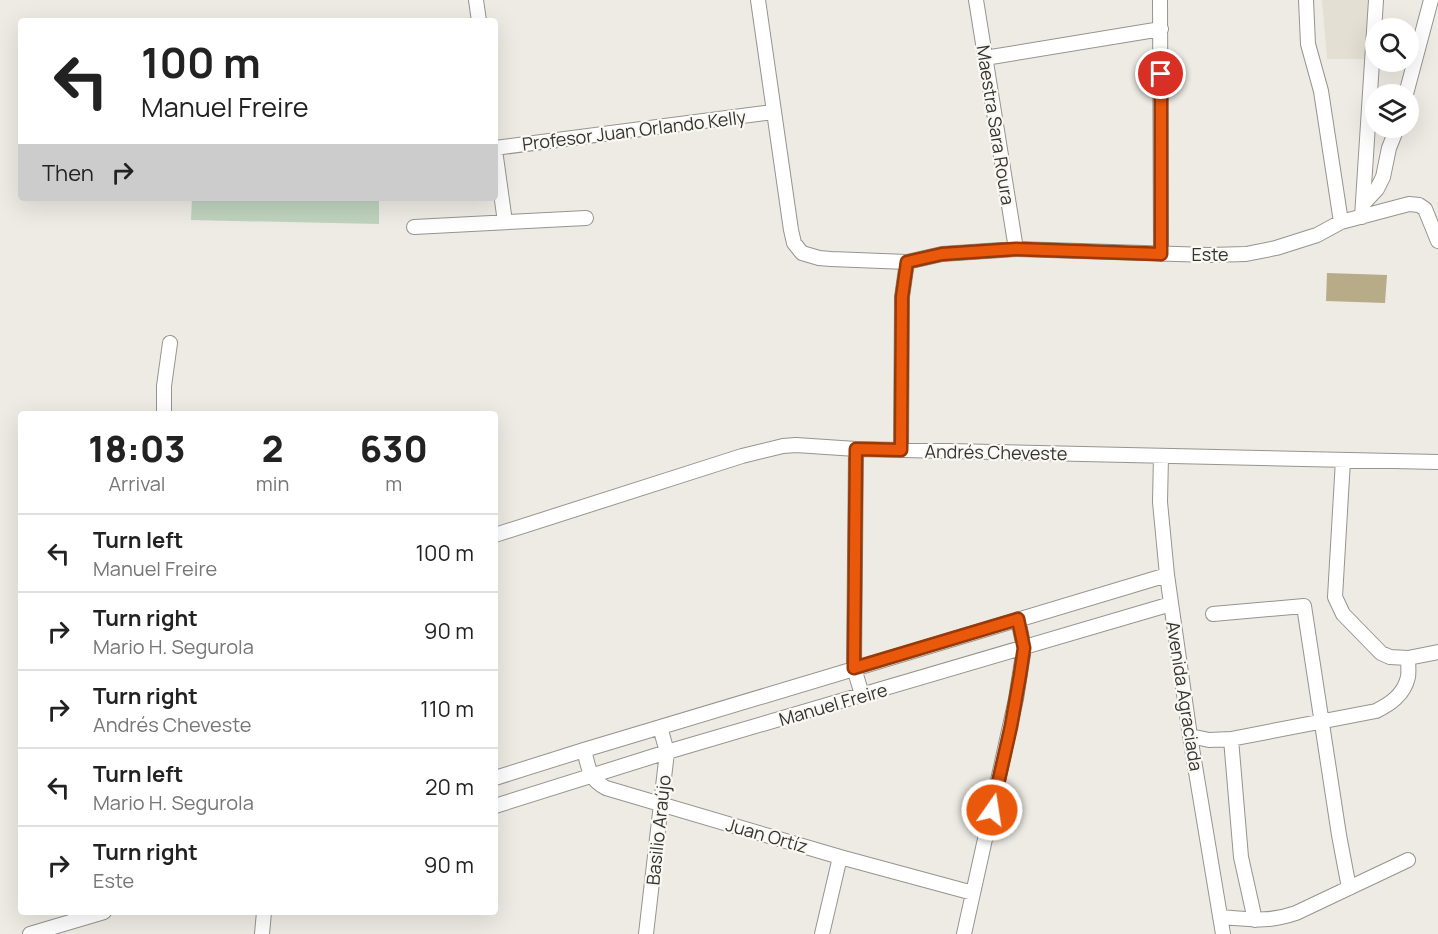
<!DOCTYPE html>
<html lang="en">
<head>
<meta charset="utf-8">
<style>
	body { margin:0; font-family:Manrope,sans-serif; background:#f6f6f6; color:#222; height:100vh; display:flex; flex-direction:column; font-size:22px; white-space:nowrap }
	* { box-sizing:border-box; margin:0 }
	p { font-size:20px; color:#767676 }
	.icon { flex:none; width:33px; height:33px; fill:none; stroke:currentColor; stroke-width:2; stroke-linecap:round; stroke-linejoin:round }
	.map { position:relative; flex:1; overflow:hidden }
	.panel { position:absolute; left:18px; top:411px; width:480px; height:504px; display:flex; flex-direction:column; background:#fff; border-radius:6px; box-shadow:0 6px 24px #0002 }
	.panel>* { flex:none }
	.guide { position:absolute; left:18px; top:18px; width:480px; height:183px; border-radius:6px; box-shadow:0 6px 24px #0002; background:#fff; color:#222; overflow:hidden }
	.fabs { position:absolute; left:1365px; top:18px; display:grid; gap:12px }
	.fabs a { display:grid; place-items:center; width:54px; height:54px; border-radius:50%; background:#fff; box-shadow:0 6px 24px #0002; font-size:30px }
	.pin { position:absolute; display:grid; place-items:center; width:51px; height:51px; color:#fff; margin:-26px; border:3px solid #fff; border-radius:50%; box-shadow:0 2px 6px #0007 }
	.me { position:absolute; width:66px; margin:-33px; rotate:13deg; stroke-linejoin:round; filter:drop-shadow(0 0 4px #0008) }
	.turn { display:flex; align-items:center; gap:21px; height:126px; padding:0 24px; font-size:27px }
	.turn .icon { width:78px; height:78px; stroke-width:2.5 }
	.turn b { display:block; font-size:42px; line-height:51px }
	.then { display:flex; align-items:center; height:57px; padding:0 24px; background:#0003; gap:12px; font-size:22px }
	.eta { display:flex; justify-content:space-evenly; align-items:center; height:102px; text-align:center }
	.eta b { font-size:36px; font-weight:800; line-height:42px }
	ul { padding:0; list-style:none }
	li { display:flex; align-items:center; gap:18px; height:78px; padding:0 24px; border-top:2px solid #e0e0e0 }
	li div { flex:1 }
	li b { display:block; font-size:22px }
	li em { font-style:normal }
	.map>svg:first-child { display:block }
	.built { fill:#e3dfd2 }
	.green { fill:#bfd3be }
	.building { fill:#b7ab88 }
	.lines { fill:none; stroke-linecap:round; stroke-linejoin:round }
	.minor-casing { stroke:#96948e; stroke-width:16 }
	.minor { stroke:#fff; stroke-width:14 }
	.route-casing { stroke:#983908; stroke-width:15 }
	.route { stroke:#ea580c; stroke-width:10 }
	.labels { text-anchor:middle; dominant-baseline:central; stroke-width:4.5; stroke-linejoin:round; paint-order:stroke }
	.street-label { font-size:18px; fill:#343331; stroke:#faf8f2 }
</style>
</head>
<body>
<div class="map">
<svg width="1438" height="934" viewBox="0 0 1438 934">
	<rect width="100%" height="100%" fill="#edebe4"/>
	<!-- built -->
	<path class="built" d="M1322,0H1369L1366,59H1327Z"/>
	<!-- green -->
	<path class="green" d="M192,198H379V224L191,220Z"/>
	<!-- building -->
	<path class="building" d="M1327,273L1387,275L1385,303L1326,301Z"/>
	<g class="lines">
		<defs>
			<path id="minor" d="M476,0L479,21
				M758,0L791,230L794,243L802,253L819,258L831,259L907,262L942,254L1016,249L1209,255L1246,254L1276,248L1317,235L1341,222L1409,204L1419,205L1425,209L1438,241
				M976,0L1016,249
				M1160,0L1161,254
				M1306,0L1308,44L1321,91L1341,222
				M985,58L1161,29
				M1406,94L1431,0
				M495,148L773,112
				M495,150L505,222
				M1364,203L1377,189L1383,177L1389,148L1397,128
				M1362,217L1376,0
				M414,227L586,218
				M164,414V386L170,343
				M856,449L854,668L862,695
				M901,450L902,297L907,262
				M1161,456L1160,502L1167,575L1190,736L1223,934
				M1343,460L1335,597L1343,614L1381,653L1390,657L1408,658L1438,652
				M495,535L742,456L783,446L796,445L856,449L1438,462
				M1213,614L1304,606L1339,835L1349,888
				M1190,736L1209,740L1231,739L1376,711C1390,704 1404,695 1408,677C1409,671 1408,664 1408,658
				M1231,739L1241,857L1255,920
				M584,750C589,768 588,778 606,788L840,857L973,893
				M495,778L584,750L1167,575
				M495,806L667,752L1171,604
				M1220,917C1250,919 1267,923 1296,913L1408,860
				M30,934L104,912
				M262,934L264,912
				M646,934L667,752L660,727
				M822,934L840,857
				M964,934L1016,699L1024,648L1018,619"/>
		</defs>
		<!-- minor casing -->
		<use href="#minor" class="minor-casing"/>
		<!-- minor -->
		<use href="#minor" class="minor"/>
	</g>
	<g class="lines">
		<defs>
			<path id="route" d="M992,810L1011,726L1020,675L1024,648L1018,619L854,668L856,449L901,450L902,297L907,262L942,254L1016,249L1161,254V74"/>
		</defs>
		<!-- route casing -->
		<use href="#route" class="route-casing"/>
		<!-- route -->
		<use href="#route" class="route"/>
	</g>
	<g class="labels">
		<!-- street labels -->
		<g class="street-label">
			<text transform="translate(996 125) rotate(81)">Maestra Sara Roura</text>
			<text transform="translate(634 130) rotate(-7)">Profesor Juan Orlando Kelly</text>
			<text x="1210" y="254">Este</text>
			<text transform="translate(996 452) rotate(1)">Andrés Cheveste</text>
			<text transform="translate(1185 696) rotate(81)">Avenida Agraciada</text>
			<text transform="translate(833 704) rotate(-16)">Manuel Freire</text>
			<text transform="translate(658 830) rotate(-84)">Basilio Araújo</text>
			<text transform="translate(767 835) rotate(16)">Juan Ortíz</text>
		</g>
	</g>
</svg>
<div class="fabs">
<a><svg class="icon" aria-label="search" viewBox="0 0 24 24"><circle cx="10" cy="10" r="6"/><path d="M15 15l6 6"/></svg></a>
<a><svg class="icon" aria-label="layers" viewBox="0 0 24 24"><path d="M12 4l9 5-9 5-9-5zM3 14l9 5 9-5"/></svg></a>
</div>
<div class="pin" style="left:1161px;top:74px;background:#d93025"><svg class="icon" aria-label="arrive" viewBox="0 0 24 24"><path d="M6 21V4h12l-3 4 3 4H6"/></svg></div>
<svg class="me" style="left:992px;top:810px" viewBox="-20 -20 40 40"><circle r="17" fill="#ea580c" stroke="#fff" stroke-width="3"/><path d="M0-11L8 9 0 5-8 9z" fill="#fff"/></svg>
<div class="guide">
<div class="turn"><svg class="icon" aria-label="left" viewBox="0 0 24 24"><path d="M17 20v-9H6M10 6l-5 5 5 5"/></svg><div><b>100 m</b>Manuel Freire</div></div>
<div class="then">Then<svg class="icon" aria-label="right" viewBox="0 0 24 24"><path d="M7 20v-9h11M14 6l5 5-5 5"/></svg></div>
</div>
<section class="panel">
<div class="eta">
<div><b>18:03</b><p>Arrival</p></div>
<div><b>2</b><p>min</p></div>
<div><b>630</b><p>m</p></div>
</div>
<ul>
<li><svg class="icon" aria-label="left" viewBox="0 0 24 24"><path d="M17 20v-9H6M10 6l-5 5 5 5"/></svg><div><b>Turn left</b><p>Manuel Freire</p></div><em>100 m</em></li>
<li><svg class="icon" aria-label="right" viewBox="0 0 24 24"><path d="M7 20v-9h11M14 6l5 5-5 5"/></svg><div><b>Turn right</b><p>Mario H. Segurola</p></div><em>90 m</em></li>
<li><svg class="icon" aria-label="right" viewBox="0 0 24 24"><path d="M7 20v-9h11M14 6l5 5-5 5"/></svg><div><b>Turn right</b><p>Andrés Cheveste</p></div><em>110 m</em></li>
<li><svg class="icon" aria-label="left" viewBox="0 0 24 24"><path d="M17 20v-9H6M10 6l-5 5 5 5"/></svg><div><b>Turn left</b><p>Mario H. Segurola</p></div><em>20 m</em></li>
<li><svg class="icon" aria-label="right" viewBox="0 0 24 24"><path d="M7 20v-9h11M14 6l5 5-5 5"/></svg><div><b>Turn right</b><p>Este</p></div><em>90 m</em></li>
</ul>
</section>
</div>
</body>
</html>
